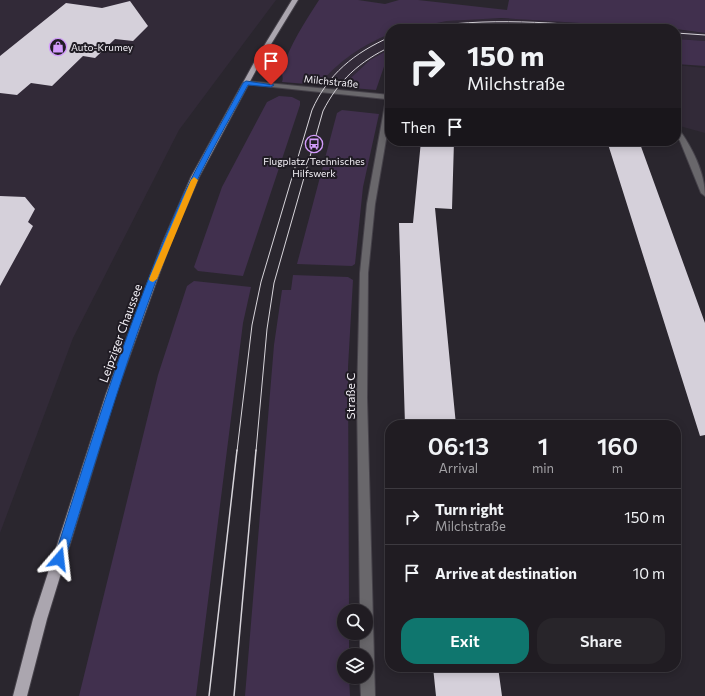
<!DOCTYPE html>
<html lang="en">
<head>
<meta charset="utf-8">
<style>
	body { margin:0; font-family:Commissioner,sans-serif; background:#28252a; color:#f1f3f6; height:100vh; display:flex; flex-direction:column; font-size:15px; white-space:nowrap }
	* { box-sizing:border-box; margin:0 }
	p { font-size:13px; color:#a2a1a5 }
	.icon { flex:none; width:22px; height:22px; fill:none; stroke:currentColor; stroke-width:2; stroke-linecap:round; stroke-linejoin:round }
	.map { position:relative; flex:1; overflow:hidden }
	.side { position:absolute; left:385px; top:420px; width:296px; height:252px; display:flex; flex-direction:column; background:#201c22; border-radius:16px; box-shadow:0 2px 10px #0003,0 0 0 1px #3d3a40 }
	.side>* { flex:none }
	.hud { position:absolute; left:385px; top:24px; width:296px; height:122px; border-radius:16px; box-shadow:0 2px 10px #0003,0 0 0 1px #3d3a40; background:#201c22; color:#f1f3f6; overflow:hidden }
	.tools { position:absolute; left:337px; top:604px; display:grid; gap:8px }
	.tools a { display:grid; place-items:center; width:36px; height:36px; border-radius:50%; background:#201c22; box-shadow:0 2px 10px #0003,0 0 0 1px #3d3a40; font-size:20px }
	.pin { position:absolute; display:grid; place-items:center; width:34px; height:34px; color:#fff; margin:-41px -17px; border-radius:50% 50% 50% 0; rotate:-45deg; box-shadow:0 0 4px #0007 }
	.pin .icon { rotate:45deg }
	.me { position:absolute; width:44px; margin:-22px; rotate:17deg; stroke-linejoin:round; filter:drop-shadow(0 0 3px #0008) }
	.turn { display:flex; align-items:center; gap:14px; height:84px; padding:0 16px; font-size:18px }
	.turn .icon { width:52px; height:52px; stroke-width:2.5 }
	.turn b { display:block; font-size:28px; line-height:34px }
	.then { display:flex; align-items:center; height:38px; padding:0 16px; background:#0003; gap:8px; font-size:15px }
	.eta { display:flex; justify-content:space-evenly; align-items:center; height:68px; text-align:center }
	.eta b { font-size:24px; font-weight:600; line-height:28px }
	.cta { display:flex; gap:8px; margin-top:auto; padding:8px 16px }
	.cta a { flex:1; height:46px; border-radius:16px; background:#0f766e; color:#fff; font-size:16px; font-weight:600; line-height:46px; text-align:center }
	.cta a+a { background:#28252a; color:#f1f3f6 }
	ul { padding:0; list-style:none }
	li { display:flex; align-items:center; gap:12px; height:56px; padding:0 16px; border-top:1px solid #3d3a40 }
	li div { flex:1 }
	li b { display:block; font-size:15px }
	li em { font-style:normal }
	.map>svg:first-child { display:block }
	.built { fill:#322a38 }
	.green { fill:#41304e }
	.building { fill:#d5d0da }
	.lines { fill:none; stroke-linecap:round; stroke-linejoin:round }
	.minor-casing { stroke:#46424a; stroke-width:2 }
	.major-casing { stroke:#46424a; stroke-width:2 }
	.minor { fill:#69676b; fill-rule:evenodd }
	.major { fill:#aba6af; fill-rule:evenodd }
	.tram-far1 { stroke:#d8d5db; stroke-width:1 }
	.tram { stroke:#d8d5db; stroke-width:1.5 }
	.route { fill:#1a73e8; stroke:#114b97 }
	.slow { fill:#f59e0b }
	.labels { text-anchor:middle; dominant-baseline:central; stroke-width:4; stroke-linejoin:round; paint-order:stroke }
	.far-poi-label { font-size:10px; fill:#f4f1f7; stroke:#201c24; text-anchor:start }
	.far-street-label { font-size:10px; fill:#f4f1f7; stroke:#201c24 }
	.street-label { font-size:12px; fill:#f4f1f7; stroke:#201c24 }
</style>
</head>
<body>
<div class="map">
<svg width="705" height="696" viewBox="0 0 705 696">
	<rect width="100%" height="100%" fill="#2a262e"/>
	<!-- built -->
	<path class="built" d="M0,0H276L179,130L73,338L0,533Z
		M482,18L524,19L658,29L491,27L463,29H406L447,21Z
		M676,30L705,33V41L676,39Z
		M390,34V49L370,60L341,87L319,85L333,68L347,57L373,41Z
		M676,65L705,68V133L676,125Z"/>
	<!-- green -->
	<path class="green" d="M319,0H358L385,4L399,0H418L507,10L509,0H705V33L676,29L501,18L447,21L406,29H390V34C362,45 338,61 319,85L282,82C284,77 281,74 282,70C290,44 305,22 319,0Z
		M676,39L705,41V66L676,64Z
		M390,49L376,90L341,87L370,60Z
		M279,96L292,97L300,101V105L243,276L198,271L194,267L222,187L267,102Z
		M342,110L379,114L363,187L355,264L352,266L297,264L337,113Z
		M293,275L348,277L353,280L348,367L349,611H344V633H349V655H344V677H349L350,696H245L274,345L282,290H291Z
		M194,281L251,287L243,323L196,696H79L158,375L187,286Z"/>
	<!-- building -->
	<path class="building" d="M130,1L148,26L133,41L115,39L95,58L83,56L52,86L31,83L17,95L0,93V56L66,3L102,8Z
		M421,141H454L452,209L435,208L456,425H405L399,223H413Z
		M607,141H639L705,323V435L700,436Z
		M0,196L25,197L35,209L28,222L33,226L0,286Z
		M433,667H498L502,696H436Z"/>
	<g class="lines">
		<defs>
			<path id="minor" d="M246,81L390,95V116L375,204L368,273L367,398L375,696H361L360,677H366V655H360V633H366V611H360L357,398L360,273L367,204L386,99L244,84L243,83Z
				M676,128H678C692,147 705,173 705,196L701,193L680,141L676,135Z"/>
			<path id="major" d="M292,0H298L262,59L199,177L170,244L116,394L47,619L27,696H13L33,619L106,394L162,244L191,177L256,59Z"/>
		</defs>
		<!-- minor casing -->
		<use href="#minor" class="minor-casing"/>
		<!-- major casing -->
		<use href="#major" class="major-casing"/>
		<!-- minor -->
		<use href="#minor" class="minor"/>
		<!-- major -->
		<use href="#major" class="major"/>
		<!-- tram-far1 -->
		<path class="tram-far1" d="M416,29C487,16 556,23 627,29
			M452,29L476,26
			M676,33L705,35
			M237,451L252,325L261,282L312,110C328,74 354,53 390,37
			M256,451L267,329L274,283L323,111C338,81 360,61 390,47"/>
		<!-- tram -->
		<path class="tram" d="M209,696L237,450
			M234,696L256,450"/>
	</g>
	<!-- route -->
	<path class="route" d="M246,81L274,85L271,87L248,85C228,122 206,159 189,198C139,315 103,438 65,559L64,563L59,565L55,563L54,559C92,438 130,315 182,198C200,159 223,121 243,83Z"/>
	<!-- slow -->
	<path class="slow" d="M194,177L198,180L157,279L153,282L150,281L149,279L191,180Z"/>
	<!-- icons -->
	<defs>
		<symbol id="shop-ring" viewBox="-11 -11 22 22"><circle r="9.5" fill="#201c24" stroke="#d39cfc" stroke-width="1.5"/><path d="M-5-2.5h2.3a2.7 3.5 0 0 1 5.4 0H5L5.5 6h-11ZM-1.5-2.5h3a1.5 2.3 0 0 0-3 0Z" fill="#d39cfc"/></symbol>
		<symbol id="bus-ring" viewBox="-11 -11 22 22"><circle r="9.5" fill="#201c24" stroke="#d39cfc" stroke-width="1.5"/><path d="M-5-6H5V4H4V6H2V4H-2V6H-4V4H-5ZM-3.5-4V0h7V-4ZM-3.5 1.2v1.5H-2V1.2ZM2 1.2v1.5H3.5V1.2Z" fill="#d39cfc"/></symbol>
	</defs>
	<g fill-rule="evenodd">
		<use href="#shop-ring" x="48" y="37" width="20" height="20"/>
		<use href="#bus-ring" x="304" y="134" width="20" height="20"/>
	</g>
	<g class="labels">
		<!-- far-poi labels -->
		<g class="far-poi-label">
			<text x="71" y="47">Auto-Krumey</text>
			<text x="314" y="161" text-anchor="middle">Flugplatz/Technisches<tspan x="314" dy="12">Hilfswerk</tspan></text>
		</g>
		<!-- far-street labels -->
		<g class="far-street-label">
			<text transform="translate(331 81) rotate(6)">Milchstraße</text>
		</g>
		<!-- street labels -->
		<g class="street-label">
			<text transform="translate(120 333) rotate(-70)">Leipziger Chaussee</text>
			<text transform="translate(350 396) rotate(-90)">Straße C</text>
		</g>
	</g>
</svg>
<div class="tools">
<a><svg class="icon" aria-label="search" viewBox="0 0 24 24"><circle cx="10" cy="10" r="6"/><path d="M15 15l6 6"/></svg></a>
<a><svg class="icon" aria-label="layers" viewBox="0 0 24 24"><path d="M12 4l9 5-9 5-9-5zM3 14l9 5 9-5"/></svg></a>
</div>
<div class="pin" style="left:271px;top:85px;background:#d93025"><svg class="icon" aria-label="arrive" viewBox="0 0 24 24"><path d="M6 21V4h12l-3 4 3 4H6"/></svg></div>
<svg class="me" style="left:59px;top:559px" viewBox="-20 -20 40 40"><path d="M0-17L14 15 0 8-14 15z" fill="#1a73e8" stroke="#fff" stroke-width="4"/></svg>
<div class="hud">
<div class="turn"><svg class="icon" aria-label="right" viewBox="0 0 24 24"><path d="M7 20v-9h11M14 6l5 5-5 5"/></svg><div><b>150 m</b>Milchstraße</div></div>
<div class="then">Then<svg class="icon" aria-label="arrive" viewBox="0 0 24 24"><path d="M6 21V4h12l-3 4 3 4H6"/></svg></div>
</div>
<section class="side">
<div class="eta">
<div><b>06:13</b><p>Arrival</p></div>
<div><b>1</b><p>min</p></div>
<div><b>160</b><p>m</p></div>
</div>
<ul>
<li><svg class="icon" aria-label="right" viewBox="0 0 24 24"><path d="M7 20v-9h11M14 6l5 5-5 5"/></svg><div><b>Turn right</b><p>Milchstraße</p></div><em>150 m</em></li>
<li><svg class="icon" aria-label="arrive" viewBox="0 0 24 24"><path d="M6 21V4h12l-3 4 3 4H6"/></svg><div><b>Arrive at destination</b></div><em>10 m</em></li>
</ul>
<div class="cta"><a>Exit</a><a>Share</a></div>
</section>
</div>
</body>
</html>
